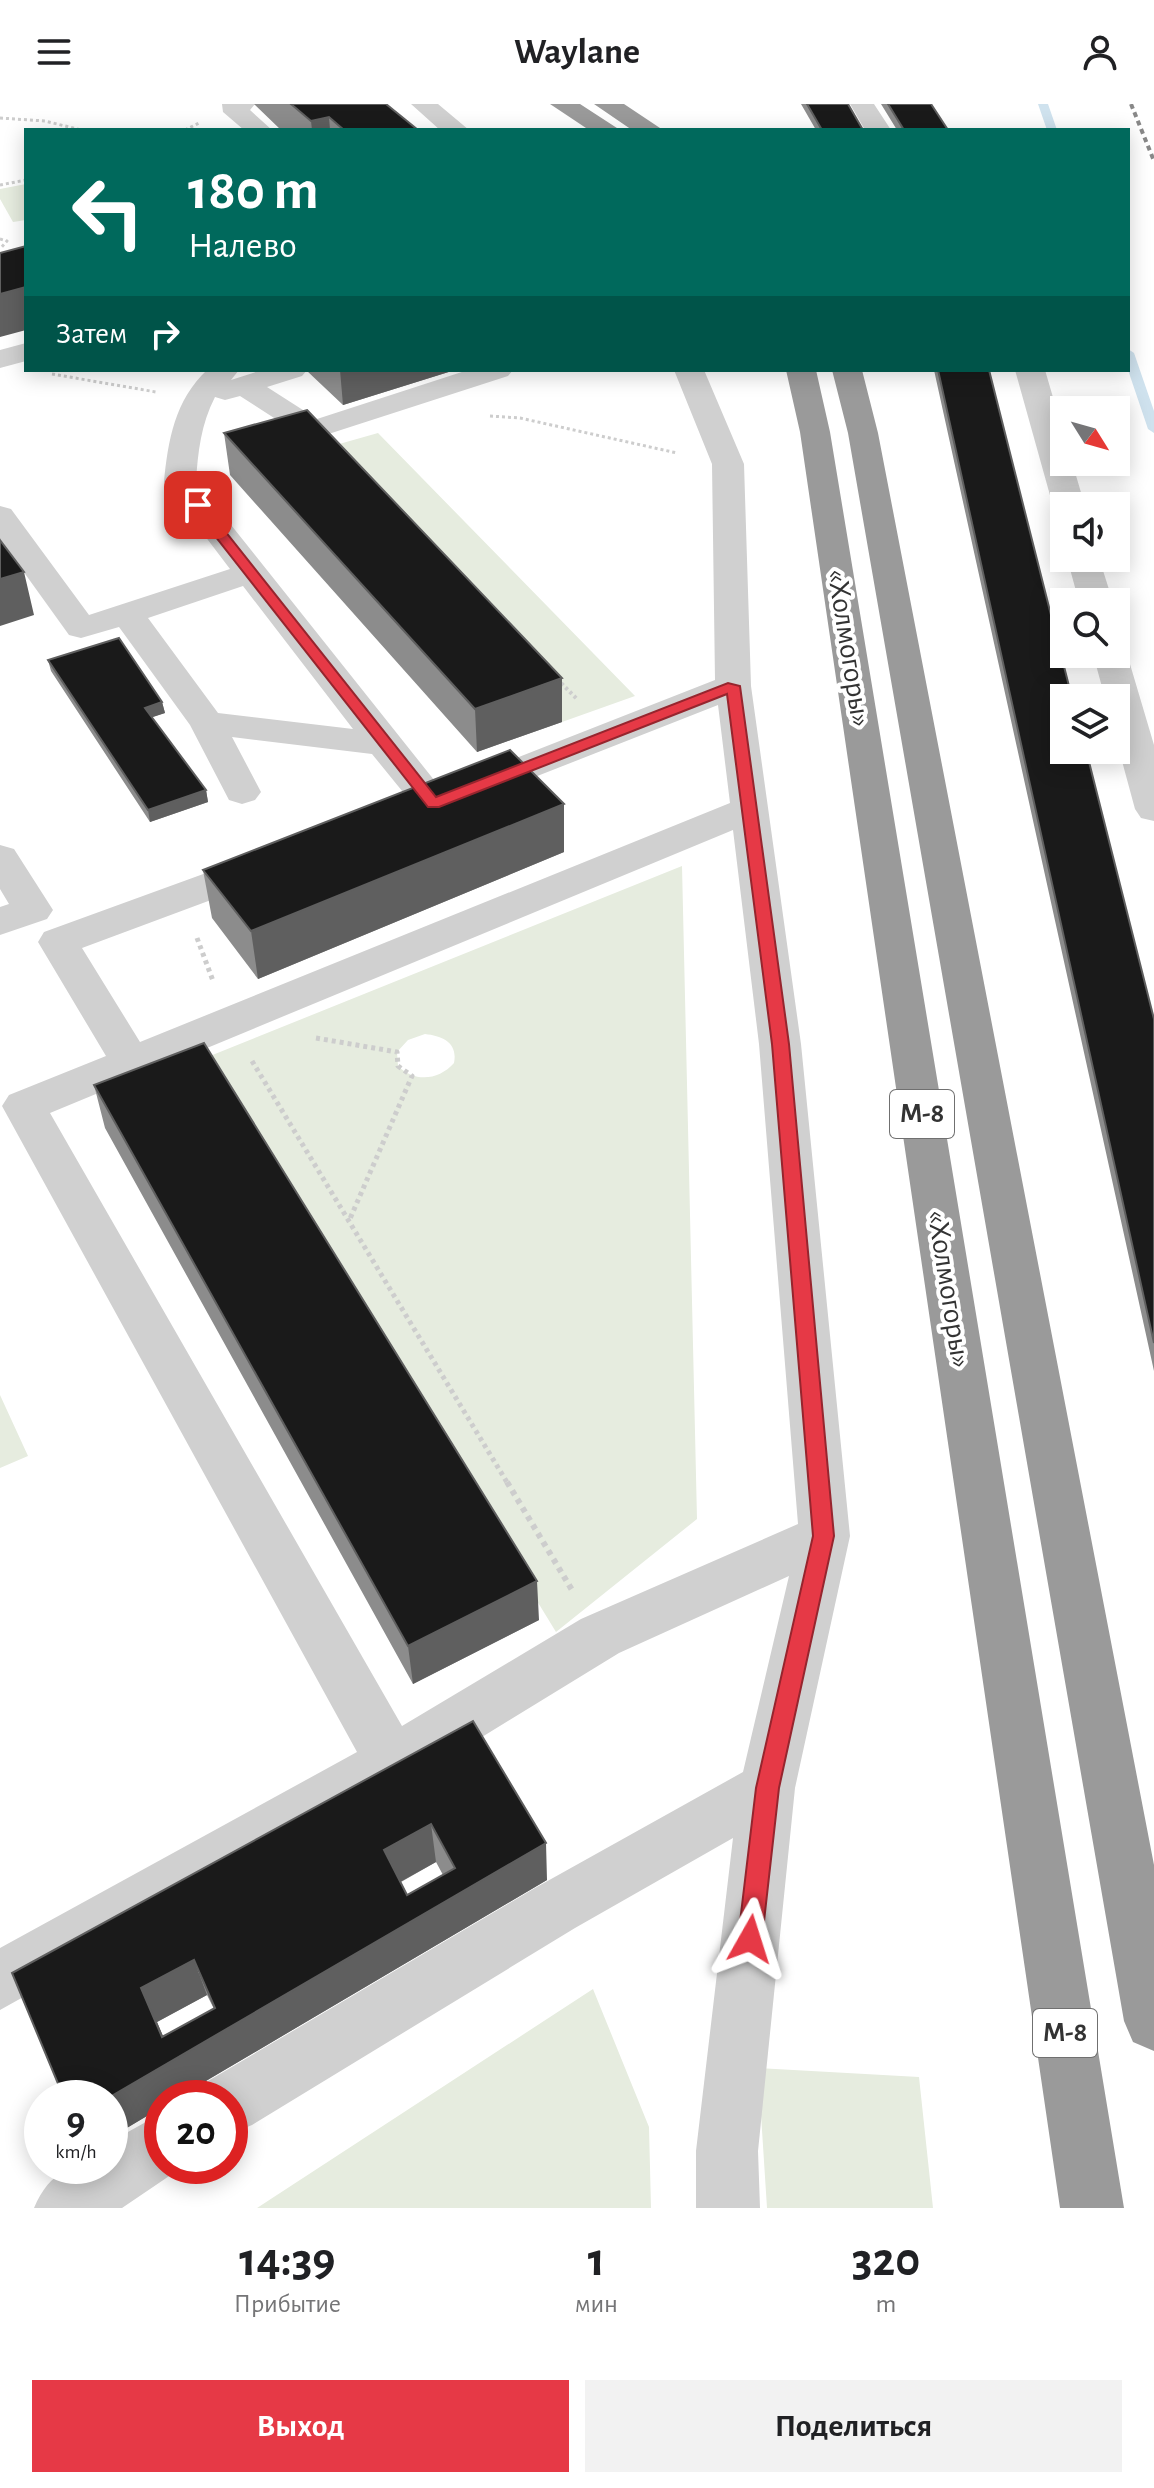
<!DOCTYPE html>
<html lang="ru">
<head>
<meta charset="utf-8">
<style>
	body { margin:0; font-family:"Alegreya Sans",sans-serif; background:#f2f2f2; color:#202124; height:100vh; display:flex; flex-direction:column; font-size:30px; white-space:nowrap }
	* { box-sizing:border-box; margin:0 }
	p { font-size:26px; color:#757577 }
	.icon { flex:none; width:44px; height:44px; fill:none; stroke:currentColor; stroke-width:2; stroke-linecap:round; stroke-linejoin:round }
	.map { position:relative; height:2104px; overflow:hidden }
	.drawer { display:flex; flex-direction:column; background:#fff; flex:1 }
	.drawer>* { flex:none }
	.banner { position:absolute; left:24px; top:24px; width:1106px; height:244px; border-radius:0px; box-shadow:0 4px 20px #0003; background:#00695c; color:#fff; overflow:hidden }
	.needle { width:52px; rotate:127deg }
	.buttons { position:absolute; left:1050px; top:292px; display:grid; gap:16px }
	.buttons a { display:grid; place-items:center; width:80px; height:80px; border-radius:0px; background:#fff; box-shadow:0 4px 20px #0003; font-size:40px }
	.speed { position:absolute; left:24px; top:1976px; display:flex; gap:16px; font-size:40px; font-weight:700; text-align:center }
	.speed>* { display:grid; place-content:center; width:104px; height:104px; border-radius:50%; background:#fff; box-shadow:0 4px 20px #0003; line-height:1 }
	.speed small { font-size:20px; font-weight:400 }
	.speed .limit { border:12px solid #d22; background:#fff; color:#111 }
	.pin { position:absolute; display:grid; place-items:center; width:68px; height:68px; color:#fff; margin:-34px; border-radius:16px; box-shadow:0 4px 12px #0006 }
	.me { position:absolute; width:88px; margin:-44px; rotate:6deg; stroke-linejoin:round; filter:drop-shadow(0 0 6px #0008) }
	.turn { display:flex; align-items:center; gap:28px; height:168px; padding:0 32px; font-size:36px }
	.turn .icon { width:104px; height:104px; stroke-width:2.5 }
	.turn b { display:block; font-size:56px; line-height:68px }
	.then { display:flex; align-items:center; height:76px; padding:0 32px; background:#0003; gap:16px; font-size:30px }
	.eta { display:flex; justify-content:space-evenly; align-items:center; height:136px; text-align:center }
	.eta b { font-size:48px; font-weight:700; line-height:56px }
	.cta { display:flex; gap:16px; margin-top:auto; padding:16px 32px }
	.cta a { flex:1; height:92px; border-radius:0px; background:#e63946; color:#fff; font-size:32px; font-weight:700; line-height:92px; text-align:center }
	.cta a+a { background:#f2f2f2; color:#202124 }
	header { display:flex; justify-content:space-between; align-items:center; height:104px; padding:0 32px; background:#fff; font-size:36px; font-weight:700 }
	.map>svg:first-child { display:block }
	.green { fill:#e6ecdf; fill-rule:evenodd }
	.lines { fill:none; stroke-linecap:round; stroke-linejoin:round }
	.stream { fill:#cfe2ee; fill-rule:evenodd }
	.path-far3 { stroke:#cdcdcd; stroke-width:3; stroke-dasharray:3 3; stroke-linecap:butt }
	.path-far2 { stroke:#cdcdcd; stroke-width:4; stroke-dasharray:3 3; stroke-linecap:butt }
	.path-far1 { stroke:#cdcdcd; stroke-width:5; stroke-dasharray:4 4; stroke-linecap:butt }
	.path { stroke:#cdcdcd; stroke-width:6; stroke-dasharray:5 5; stroke-linecap:butt }
	.minor { fill:#d0d0d0; fill-rule:evenodd }
	.highway { fill:#9a9a9a; fill-rule:evenodd }
	.rail { stroke:#888; stroke-width:4; stroke-dasharray:5 4; stroke-linecap:butt }
	.wall { fill:#8c8c8c; fill-rule:evenodd }
	.shaded-wall { fill:#5f5f5f }
	.building { fill:#1a1a1a; stroke:#5f5f5f; stroke-width:2; fill-rule:evenodd }
	.route { fill:#e63946; stroke:#96252e; stroke-width:2 }
	.labels { text-anchor:middle; dominant-baseline:central; stroke-width:8; stroke-linejoin:round; paint-order:stroke }
	.shield { fill:#fff; stroke:#707070; stroke-width:2 }
	.shield-label { font-size:28px; font-weight:bold; fill:#333 }
	.street-label { font-size:30px; fill:#333; stroke:#fff }
</style>
</head>
<body>
<header><svg class="icon" aria-label="menu" viewBox="0 0 24 24"><path d="M4 6h16M4 12h16M4 18h16"/></svg>Waylane<svg class="icon" aria-label="person" viewBox="0 0 24 24"><circle cx="12" cy="8" r="4"/><path d="M4 21q1-7 8-7t8 7"/></svg></header>
<div class="map">
<svg width="1154" height="2104" viewBox="0 0 1154 2104">
	<rect width="100%" height="100%" fill="#fff"/>
	<!-- green -->
	<path class="green" d="M26,80V116L13,118L0,95V85Z
		M378,329L635,592L562,618L311,348Z
		M682,762L697,1415L556,1528L205,954ZM425,930C443,932 458,939 454,959C439,976 415,979 398,962L397,948L408,936Z
		M0,1291L28,1352L0,1364Z
		M593,1885L649,2023L651,2104H257Z
		M758,1964L919,1973L933,2104H767Z"/>
	<g class="lines">
		<!-- stream -->
		<path class="stream" d="M1038,0H1048L1057,26H1047Z
			M1128,245L1134,249L1154,307V329L1148,325L1128,266Z"/>
		<!-- path-far3 -->
		<path class="path-far3" d="M0,14L45,17L81,26
			M185,26L199,19
			M0,81L26,76
			M0,135L7,137L0,145
			M52,270L156,288
			M490,312L520,314L677,349"/>
		<!-- path-far2 -->
		<path class="path-far2" d="M557,575L578,596"/>
		<!-- path-far1 -->
		<path class="path-far1" d="M197,834L213,877
			M316,934L397,948L398,962L412,972L349,1117
			M252,957L508,1380"/>
		<!-- path -->
		<path class="path" d="M507,1378L572,1486"/>
		<!-- minor -->
		<path class="minor" d="M222,0H255L250,6L272,26H244L223,8Z
			M411,0H438L469,26H440Z
			M850,0H874L891,26H865Z
			M26,239V257L0,264V246Z
			M207,266H239L231,276L262,266H307L302,272L267,283L317,315L468,266H513L508,272L313,335L302,332L240,292L225,296L215,293C201,320 198,348 196,377L446,691L452,700L446,709L433,712L420,709L372,650L232,633L261,688L255,696L242,700L229,696L190,621L119,523L81,534L69,531L0,435V402L11,405L89,511L230,465L164,378C168,336 175,296 207,266ZM243,482L353,625L218,609L148,514Z
			M674,266H704L744,360L751,582L801,940L850,1432L795,1684L758,2047L760,2104H696V2047L733,1734L575,1824L252,2021L230,2030V1994H201L208,1977L535,1784L743,1668L789,1472L619,1549L412,1676L0,1906V1844L357,1648L2,1002L9,991L106,952L38,838L44,828L250,753L264,749L278,753L283,762L278,771L82,844L140,938L730,699L718,601L484,693L471,697L458,693L452,685L458,677L715,576L712,360ZM733,726L759,940L798,1420L581,1515L402,1622L50,1009Z
			M1015,266H1045L1064,331V358H1072L1085,402H1064V410L1053,402Z
			M1067,454H1099L1113,498H1079Z
			M1116,541L1127,550L1154,641V717L1141,714L1135,705L1116,635V594H1105L1093,550H1116Z
			M0,741L14,745L53,806L47,815L0,831V803L9,800L0,785Z
			M162,2009V2062H184L122,2104H34C51,2065 70,2062 110,2062V2038Z"/>
		<!-- highway -->
		<path class="highway" d="M550,0H580L620,26H589Z
			M594,0H624L663,26H632Z
			M786,266H816L830,328L1124,2104H1060L800,328Z
			M832,266H862L878,329L1154,1761V1947L1133,1938L1124,1917L848,329Z"/>
		<!-- rail -->
		<path class="rail" d="M1131,0L1154,57"/>
	</g>
	<!-- wall -->
	<path class="wall" d="M254,0H386L418,26H281Z
		M801,0H848L863,26H816Z
		M881,0H931L948,26H897Z
		M306,266H455L343,301Z
		M934,266H989L1154,915V1267Z
		M224,329L562,574V618L477,648L230,371Z
		M48,556L162,598L165,609L152,613L206,686L208,698L150,718L51,567Z
		M564,700V748L258,875L212,814L203,766Z
		M94,981L539,1516L413,1580L105,1024Z
		M473,1617L547,1776L177,1994H162V2003L110,2034L64,1994ZM436,1758L443,1771L407,1791L401,1778ZM207,1891L214,1905L163,1932L157,1918Z"/>
	<!-- shaded-wall -->
	<path class="shaded-wall" d="M329,13L330,26H312L311,17Z
		M26,183V226L0,233V190Z
		M340,266H455L343,301Z
		M24,468L34,511L0,522V475Z
		M562,574V618L477,648L475,605Z
		M162,598L165,609L147,615L145,604Z
		M206,686L208,698L150,718L148,706Z
		M564,700V748L258,875L251,827Z
		M537,1477L539,1516L413,1580L408,1542Z
		M431,1720L436,1758L391,1783L384,1746Z
		M546,1739L547,1776L177,1994H162V2003L110,2034V1994H108L141,1884L194,1856L207,1891L157,1918L173,1956Z"/>
	<!-- building -->
	<path class="building" d="M291,0H386L418,26H344L329,13L311,17Z
		M807,0H848L863,26H822Z
		M888,0H931L948,26H904Z
		M26,142V183L0,190V149Z
		M938,266H989L1072,594H1064V646H1086L1154,915V1239Z
		M307,306L562,574L475,605L224,329Z
		M0,436L24,468L0,475Z
		M119,534L162,598L145,604L206,686L148,706L48,556Z
		M510,646L564,700L251,827L203,766Z
		M204,939L537,1477L408,1542L94,981Z
		M473,1617L546,1739L108,1994H64L12,1869ZM431,1720L455,1764L407,1791L384,1746ZM194,1856L215,1904L162,1933L141,1884Z"/>
	<!-- route -->
	<path class="route" d="M193,398H202L436,693L728,579L740,582L789,940L834,1432L779,1684L762,1835L759,1844L750,1847L742,1844L738,1835L756,1684L813,1432L772,940L727,590L439,703H428L193,404Z"/>
	<g class="labels">
		<!-- shield labels -->
		<g class="shield">
			<rect x="890" y="986" width="64" height="48" rx="6"/>
			<rect x="1033" y="1905" width="64" height="48" rx="6"/>
		</g>
		<g class="shield-label">
			<text x="922" y="1010">М-8</text>
			<text x="1065" y="1929">М-8</text>
		</g>
		<!-- street labels -->
		<g class="street-label">
			<text transform="translate(849 544) rotate(81)">«Холмогоры»</text>
			<text transform="translate(949 1185) rotate(81)">«Холмогоры»</text>
		</g>
	</g>
</svg>
<div class="buttons">
<a><svg class="needle" viewBox="-14 -14 28 28"><path d="M0-13l5 13h-10z" fill="#e53935"/><path d="M0 13l5-13h-10z" fill="#757577"/></svg></a>
<a><svg class="icon" aria-label="sound" viewBox="0 0 24 24"><path d="M4 9h4l5-4v14l-5-4H4zM17 9q2 3 0 6"/></svg></a>
<a><svg class="icon" aria-label="search" viewBox="0 0 24 24"><circle cx="10" cy="10" r="6"/><path d="M15 15l6 6"/></svg></a>
<a><svg class="icon" aria-label="layers" viewBox="0 0 24 24"><path d="M12 4l9 5-9 5-9-5zM3 14l9 5 9-5"/></svg></a>
</div>
<div class="speed"><div>9<small>km/h</small></div><div class="limit">20</div></div>
<div class="pin" style="left:198px;top:401px;background:#d93025"><svg class="icon" aria-label="arrive" viewBox="0 0 24 24"><path d="M6 21V4h12l-3 4 3 4H6"/></svg></div>
<svg class="me" style="left:750px;top:1835px" viewBox="-20 -20 40 40"><path d="M0-17L14 15 0 8-14 15z" fill="#e63946" stroke="#fff" stroke-width="4"/></svg>
<div class="banner">
<div class="turn"><svg class="icon" aria-label="left" viewBox="0 0 24 24"><path d="M17 20v-9H6M10 6l-5 5 5 5"/></svg><div><b>180 m</b>Налево</div></div>
<div class="then">Затем<svg class="icon" aria-label="right" viewBox="0 0 24 24"><path d="M7 20v-9h11M14 6l5 5-5 5"/></svg></div>
</div>
</div>
<section class="drawer">
<div class="eta">
<div><b>14:39</b><p>Прибытие</p></div>
<div><b>1</b><p>мин</p></div>
<div><b>320</b><p>m</p></div>
</div>
<div class="cta"><a>Выход</a><a>Поделиться</a></div>
</section>
</body>
</html>
